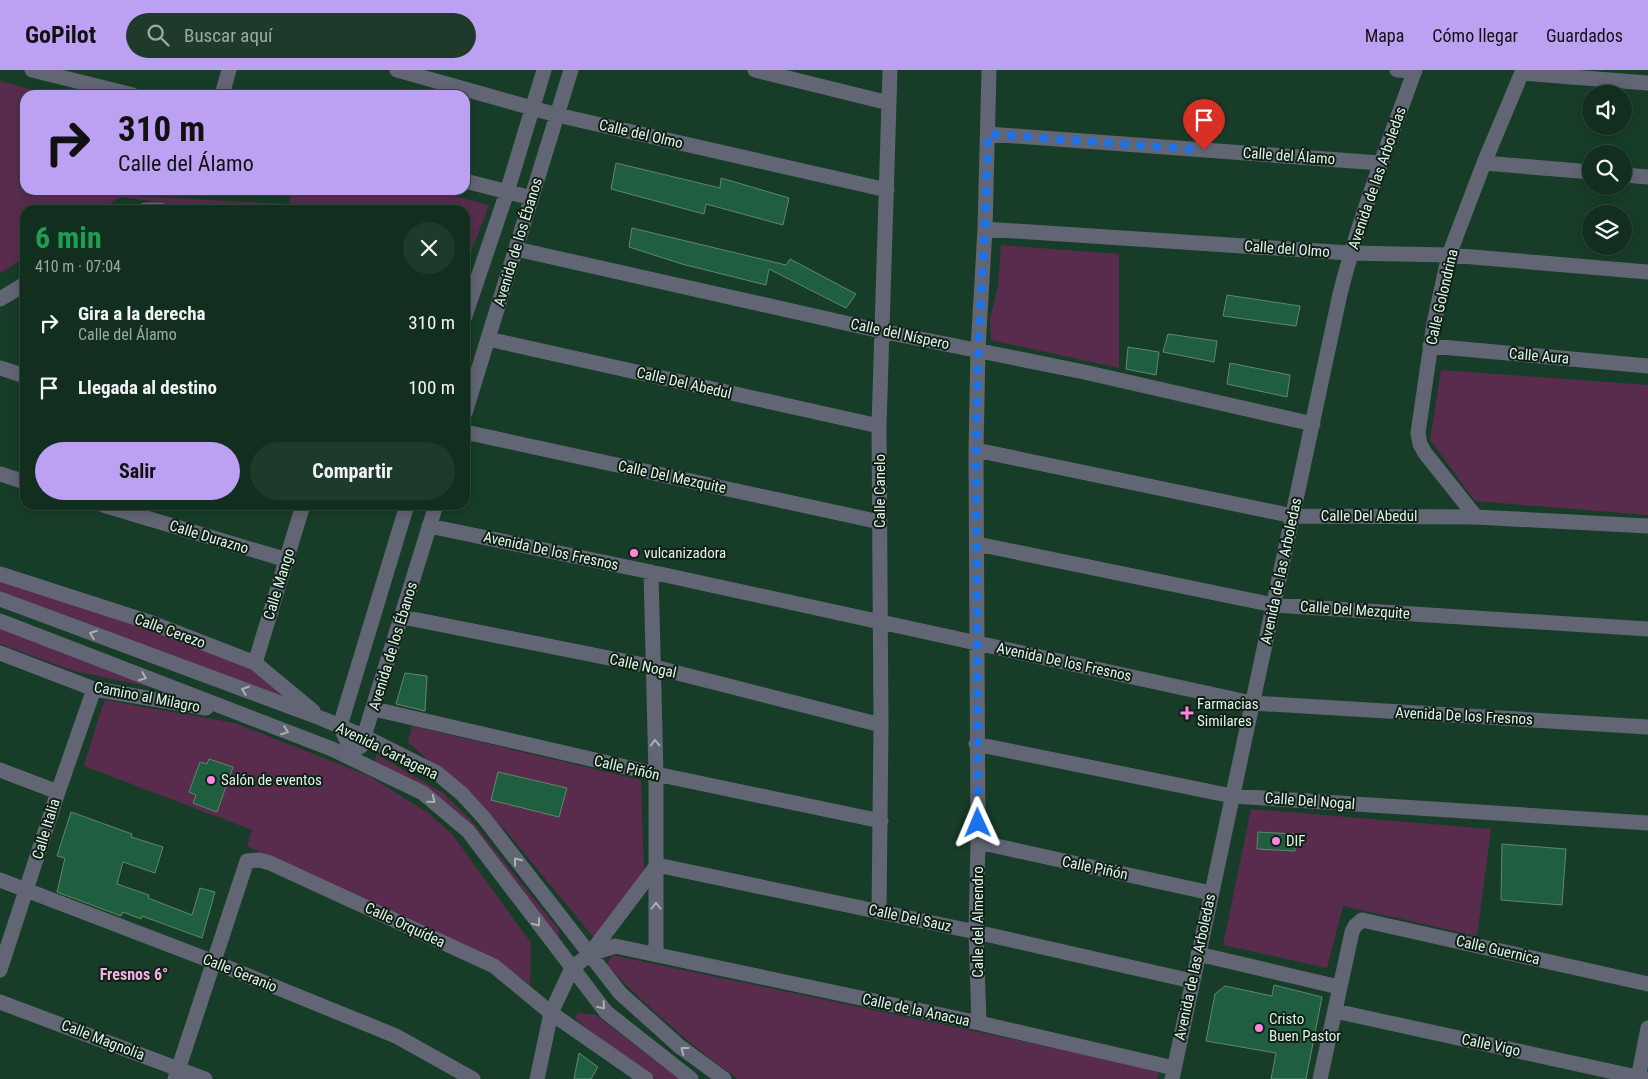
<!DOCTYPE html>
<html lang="es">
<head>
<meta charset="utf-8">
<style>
	body { margin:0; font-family:"Roboto Condensed",sans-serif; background:#1e3a2b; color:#f1f3f6; height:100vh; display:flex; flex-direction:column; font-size:19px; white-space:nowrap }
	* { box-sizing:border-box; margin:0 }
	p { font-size:16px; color:#9ca8a4 }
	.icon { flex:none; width:28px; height:28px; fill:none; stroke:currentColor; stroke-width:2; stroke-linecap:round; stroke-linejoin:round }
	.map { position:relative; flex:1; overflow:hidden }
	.sheet { position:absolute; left:20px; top:135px; width:450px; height:305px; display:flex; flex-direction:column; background:#112e1e; border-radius:15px; box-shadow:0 2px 12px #0003,0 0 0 1px #304a3c }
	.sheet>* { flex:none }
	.banner { position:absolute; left:20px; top:20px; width:450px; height:105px; border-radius:15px; box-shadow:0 2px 12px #0003,0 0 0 1px #304a3c; background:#bca0f2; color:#111; overflow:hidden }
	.tools { position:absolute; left:1582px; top:15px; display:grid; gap:10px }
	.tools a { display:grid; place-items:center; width:50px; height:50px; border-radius:50%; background:#112e1e; box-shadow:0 2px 12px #0003,0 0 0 1px #304a3c; font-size:25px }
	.pin { position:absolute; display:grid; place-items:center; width:42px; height:42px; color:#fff; margin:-51px -21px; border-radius:50% 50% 50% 0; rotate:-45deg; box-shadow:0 0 5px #0007 }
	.pin .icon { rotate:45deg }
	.me { position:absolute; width:55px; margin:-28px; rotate:359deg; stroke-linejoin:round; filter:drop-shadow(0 0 4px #0008) }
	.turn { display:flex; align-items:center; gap:18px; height:105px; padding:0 15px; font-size:22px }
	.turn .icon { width:65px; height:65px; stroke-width:2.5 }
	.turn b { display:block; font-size:35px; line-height:42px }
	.round { display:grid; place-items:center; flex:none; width:52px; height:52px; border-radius:26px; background:#1e3a2b }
	.headline { display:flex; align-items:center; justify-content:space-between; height:85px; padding:0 15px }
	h1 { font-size:30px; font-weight:700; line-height:38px; color:#1e9e55 }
	.primary-button { display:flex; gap:10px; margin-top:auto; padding:10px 15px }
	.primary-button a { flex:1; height:58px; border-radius:30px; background:#bca0f2; color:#111; font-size:20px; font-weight:700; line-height:58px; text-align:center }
	.primary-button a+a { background:#1e3a2b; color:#f1f3f6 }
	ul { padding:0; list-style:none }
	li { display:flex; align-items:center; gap:15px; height:65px; padding:0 15px }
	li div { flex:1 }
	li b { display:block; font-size:19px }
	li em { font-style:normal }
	header { display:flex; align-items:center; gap:30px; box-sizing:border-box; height:70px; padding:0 25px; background:#bca0f2; color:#111 }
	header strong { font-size:24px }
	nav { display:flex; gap:28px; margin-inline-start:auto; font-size:18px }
	.search { width:350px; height:45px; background:#1e3a2b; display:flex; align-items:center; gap:12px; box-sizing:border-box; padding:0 18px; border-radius:28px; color:#9ca8a4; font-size:19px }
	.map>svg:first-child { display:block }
	.green { fill:#592c4e }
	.building { fill:#1f5e3e; stroke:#60876f }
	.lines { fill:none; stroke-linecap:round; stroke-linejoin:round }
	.minor { stroke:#626574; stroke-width:15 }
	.oneway { stroke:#a7b4b3 }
	.route { stroke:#1a73e8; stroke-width:9; stroke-dasharray:0 16.2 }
	.poi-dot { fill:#fe85e0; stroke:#102017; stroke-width:2 }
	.labels { text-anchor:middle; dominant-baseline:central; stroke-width:4; stroke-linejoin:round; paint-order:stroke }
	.street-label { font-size:15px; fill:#dff4e7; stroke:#102017 }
	.poi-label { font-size:15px; fill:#dff4e7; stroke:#102017; text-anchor:start }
	.neighbourhood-label { font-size:16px; font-weight:bold; fill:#f3b0e0; stroke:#102017 }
</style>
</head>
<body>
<header>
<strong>GoPilot</strong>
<div class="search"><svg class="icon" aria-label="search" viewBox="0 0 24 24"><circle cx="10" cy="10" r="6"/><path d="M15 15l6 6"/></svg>Buscar aquí</div>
<nav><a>Mapa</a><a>Cómo llegar</a><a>Guardados</a></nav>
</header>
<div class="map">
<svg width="1648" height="1009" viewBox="0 0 1648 1009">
	<rect width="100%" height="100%" fill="#173d28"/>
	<!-- green -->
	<path class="green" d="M0,11L53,25H25V120H135V126L289,134L292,120H430L489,135L465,198V140H186L150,131L121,127L101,140H25V188L0,203Z
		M1001,175L1119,184V298L991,270L990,248L998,217Z
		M1441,300L1648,315V445L1475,431L1430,370Z
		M0,508L151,557L253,600L299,634L0,523Z
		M0,556L169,621L74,601L0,574Z
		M105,630L235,653L369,706L428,743L452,764L531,873L530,915L498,890L247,776L252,760L84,696L98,649Z
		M412,656L641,710L644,802L594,868L506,761L408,672Z
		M376,684L443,723L470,749L559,860V871L433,726L376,691Z
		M1251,739L1491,759L1477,866L1343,836L1327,898L1223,875Z
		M612,885L1159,1000L1157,1009H738C691,976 647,937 607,895Z
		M578,943L596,945L679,1009H656L598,968L575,948Z"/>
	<!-- building -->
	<path class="building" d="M616,93L720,118L721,108L789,128L783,155L706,134L704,144L611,119Z
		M632,158L786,195L790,189L856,224L846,238L769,199L766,215L682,194L629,177Z
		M1227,225L1300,236L1296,256L1223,246Z
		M1168,264L1217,271L1214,292L1163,282Z
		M1128,277L1159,282L1156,305L1126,299Z
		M1230,293L1290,305L1287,327L1227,314Z
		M405,603L427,606L425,641L396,634Z
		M209,689L233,697L217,742L193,733L196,725L189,722L200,692L207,694Z
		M498,702L567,718L559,747L491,730Z
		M71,742L132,764L131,767L163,777L155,803L123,792L117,814L149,825L148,828L192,845L200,818L215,822L202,868L142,846L141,849L123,842L121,846L57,822L65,788L57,786Z
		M1258,762L1295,764V781L1257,779Z
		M1502,774L1566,779L1562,835L1501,830Z
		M1274,915L1322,927L1306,1009H1271L1276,983L1206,971L1215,924L1225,916L1272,926Z
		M579,983L598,997L591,1009H574Z"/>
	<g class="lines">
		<!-- minor -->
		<path class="minor" d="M32,0L133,25
			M397,0L557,45L887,120
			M755,0L889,33
			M1397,0L1415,1
			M1522,3L1648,13
			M222,25L229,0
			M988,64L1380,93
			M1484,93L1591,102
			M1624,105L1648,107
			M465,111L532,128
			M145,140H161
			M985,159L1350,183L1449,185L1648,202
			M516,179L881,261L1084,302L1313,354
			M0,229L25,214
			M465,246L507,122L544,0
			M488,269L879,356
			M1430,276L1648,296
			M0,298L25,306
			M465,343L571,0
			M465,362L880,452
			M976,380L1293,446L1476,447L1648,456
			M0,404L25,412
			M103,435L287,490
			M1476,447L1425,383L1420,374L1418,363L1434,253L1449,185L1484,93L1523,0
			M429,456L651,502L1252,633L1648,657
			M977,474L1274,535L1648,559
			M651,502L656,704V884
			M0,504L152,553L255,593L313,641
			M0,529L323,649L365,667L437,703L462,724L484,748L620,923L679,976L724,1009
			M403,547L654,597L881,655
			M0,551L332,679L423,723L468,761L606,942L691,1009
			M0,583L94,619L206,638
			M255,593L303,435
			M374,639L656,704L881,751
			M976,674L1232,726L1648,753
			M361,676L436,435
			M356,690L340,656L407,435
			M0,700L58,722
			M978,772L1211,823
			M0,810L214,892L396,966L473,1009
			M879,842L881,655L879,356L890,0
			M590,884L615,876L979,953L1174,998
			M1198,884L1339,917
			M0,900L58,722L94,619
			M0,932L205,1009
			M1335,941L1646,1009
			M979,953L976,862L978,772L976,380L978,279L985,159L989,0
			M175,1009L247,791L259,790L270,793L494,896L551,943L646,1009
			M537,1009L551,943L572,898L589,885L657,795L976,862L1192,911
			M1172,1009L1340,224C1359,148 1388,74 1415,0
			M1320,1009L1352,862L1355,856L1362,850L1648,914
			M1638,1009L1648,958"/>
	</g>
	<!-- one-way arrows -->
	<defs><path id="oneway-chevron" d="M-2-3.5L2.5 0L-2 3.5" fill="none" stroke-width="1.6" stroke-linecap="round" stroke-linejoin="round" transform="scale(1.25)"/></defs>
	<g class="oneway">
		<use href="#oneway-chevron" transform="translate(93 564) rotate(-160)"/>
		<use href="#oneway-chevron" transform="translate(143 607) rotate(21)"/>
		<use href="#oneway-chevron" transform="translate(245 620) rotate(-160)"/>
		<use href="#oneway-chevron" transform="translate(285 661) rotate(21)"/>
		<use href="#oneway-chevron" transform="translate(655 673) rotate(-91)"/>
		<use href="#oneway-chevron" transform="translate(432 730) rotate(39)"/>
		<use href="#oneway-chevron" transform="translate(517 791) rotate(-128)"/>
		<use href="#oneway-chevron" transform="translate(656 836) rotate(-90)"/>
		<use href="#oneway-chevron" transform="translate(537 853) rotate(53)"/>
		<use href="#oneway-chevron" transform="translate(602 936) rotate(50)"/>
		<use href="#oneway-chevron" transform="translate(684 980) rotate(-143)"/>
	</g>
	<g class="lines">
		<!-- route -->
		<path class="route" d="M978,753L976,380L978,279L985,159L988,64L1204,80"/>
	</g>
	<!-- markers -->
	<g class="poi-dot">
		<circle cx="634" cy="483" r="5"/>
		<path d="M1184.5 635.5h5v5h5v5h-5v5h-5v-5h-5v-5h5z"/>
		<circle cx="211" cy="710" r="5"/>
		<circle cx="1276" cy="771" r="5"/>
		<circle cx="1259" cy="958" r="5"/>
	</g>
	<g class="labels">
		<!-- street labels -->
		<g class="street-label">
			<text transform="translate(641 64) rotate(13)">Calle del Olmo</text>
			<text transform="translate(1289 86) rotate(4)">Calle del Álamo</text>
			<text transform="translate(1377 108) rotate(-71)">Avenida de las Arboledas</text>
			<text transform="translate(518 172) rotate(-73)">Avenida de los Ébanos</text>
			<text transform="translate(1287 179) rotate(4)">Calle del Olmo</text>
			<text transform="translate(1442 227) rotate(-77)">Calle Golondrina</text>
			<text transform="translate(900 264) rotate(12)">Calle del Níspero</text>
			<text transform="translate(1539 286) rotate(5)">Calle Aura</text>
			<text transform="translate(684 313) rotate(13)">Calle Del Abedul</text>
			<text transform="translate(672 407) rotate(12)">Calle Del Mezquite</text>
			<text transform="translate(880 421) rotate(-90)">Calle Canelo</text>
			<text x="1369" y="446">Calle Del Abedul</text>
			<text transform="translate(209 467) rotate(17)">Calle Durazno</text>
			<text transform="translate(551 481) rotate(12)">Avenida De los Fresnos</text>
			<text transform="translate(1281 501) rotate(-78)">Avenida de las Arboledas</text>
			<text transform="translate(279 514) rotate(-73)">Calle Mango</text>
			<text transform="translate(1355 540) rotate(4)">Calle Del Mezquite</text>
			<text transform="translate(170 561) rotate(20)">Calle Cerezo</text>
			<text transform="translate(393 576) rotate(-73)">Avenida de los Ébanos</text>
			<text transform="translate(1064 592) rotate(12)">Avenida De los Fresnos</text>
			<text transform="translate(643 596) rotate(12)">Calle Nogal</text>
			<text transform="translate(147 627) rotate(11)">Camino al Milagro</text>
			<text transform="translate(1464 646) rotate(3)">Avenida De los Fresnos</text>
			<text transform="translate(387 681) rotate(26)">Avenida Cartagena</text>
			<text transform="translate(627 698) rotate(13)">Calle Piñón</text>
			<text transform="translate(1310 731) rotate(4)">Calle Del Nogal</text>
			<text transform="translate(46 759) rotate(-73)">Calle Italia</text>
			<text transform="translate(1095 798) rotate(12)">Calle Piñón</text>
			<text transform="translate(910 848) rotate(12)">Calle Del Sauz</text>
			<text transform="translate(978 852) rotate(-90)">Calle del Almendro</text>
			<text transform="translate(405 855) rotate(25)">Calle Orquídea</text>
			<text transform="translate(1498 880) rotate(13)">Calle Guernica</text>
			<text transform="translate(1195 897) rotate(-78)">Avenida de las Arboledas</text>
			<text transform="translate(240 903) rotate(22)">Calle Geranio</text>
			<text transform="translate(916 940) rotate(12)">Calle de la Anacua</text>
			<text transform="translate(103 970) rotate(21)">Calle Magnolia</text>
			<text transform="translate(1491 975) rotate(12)">Calle Vigo</text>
		</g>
		<!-- poi labels -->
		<g class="poi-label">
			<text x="644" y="483">vulcanizadora</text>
			<text x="1197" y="634">Farmacias<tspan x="1197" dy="17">Similares</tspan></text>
			<text x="221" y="710">Salón de eventos</text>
			<text x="1286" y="771">DIF</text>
			<text x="1269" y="949">Cristo<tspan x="1269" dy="17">Buen Pastor</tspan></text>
		</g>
		<!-- neighbourhood labels -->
		<g class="neighbourhood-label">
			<text x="134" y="904">Fresnos 6°</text>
		</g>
	</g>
</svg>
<div class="tools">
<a><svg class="icon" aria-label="sound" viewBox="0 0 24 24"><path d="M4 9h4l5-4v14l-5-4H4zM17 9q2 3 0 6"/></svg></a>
<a><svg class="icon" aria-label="search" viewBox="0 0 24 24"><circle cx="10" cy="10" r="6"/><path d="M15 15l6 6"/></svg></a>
<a><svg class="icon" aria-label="layers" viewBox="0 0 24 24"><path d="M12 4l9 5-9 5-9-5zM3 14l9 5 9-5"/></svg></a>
</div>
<div class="pin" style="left:1204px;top:80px;background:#d93025"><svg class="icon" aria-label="arrive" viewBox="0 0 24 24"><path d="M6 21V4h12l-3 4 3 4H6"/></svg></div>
<svg class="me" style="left:978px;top:753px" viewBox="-20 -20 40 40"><path d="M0-17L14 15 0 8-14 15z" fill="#1a73e8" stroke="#fff" stroke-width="4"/></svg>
<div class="banner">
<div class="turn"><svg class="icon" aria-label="right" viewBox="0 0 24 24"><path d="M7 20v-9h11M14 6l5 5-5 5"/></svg><div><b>310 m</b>Calle del Álamo</div></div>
</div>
<section class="sheet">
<div class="headline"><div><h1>6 min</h1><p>410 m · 07:04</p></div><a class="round"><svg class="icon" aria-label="close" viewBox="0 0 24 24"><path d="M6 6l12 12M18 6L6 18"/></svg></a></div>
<ul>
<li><svg class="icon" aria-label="right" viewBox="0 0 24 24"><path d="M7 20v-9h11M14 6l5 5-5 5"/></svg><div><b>Gira a la derecha</b><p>Calle del Álamo</p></div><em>310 m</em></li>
<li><svg class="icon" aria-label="arrive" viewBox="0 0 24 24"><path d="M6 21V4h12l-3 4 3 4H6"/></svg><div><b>Llegada al destino</b></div><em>100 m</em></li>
</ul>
<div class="primary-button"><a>Salir</a><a>Compartir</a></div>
</section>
</div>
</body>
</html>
